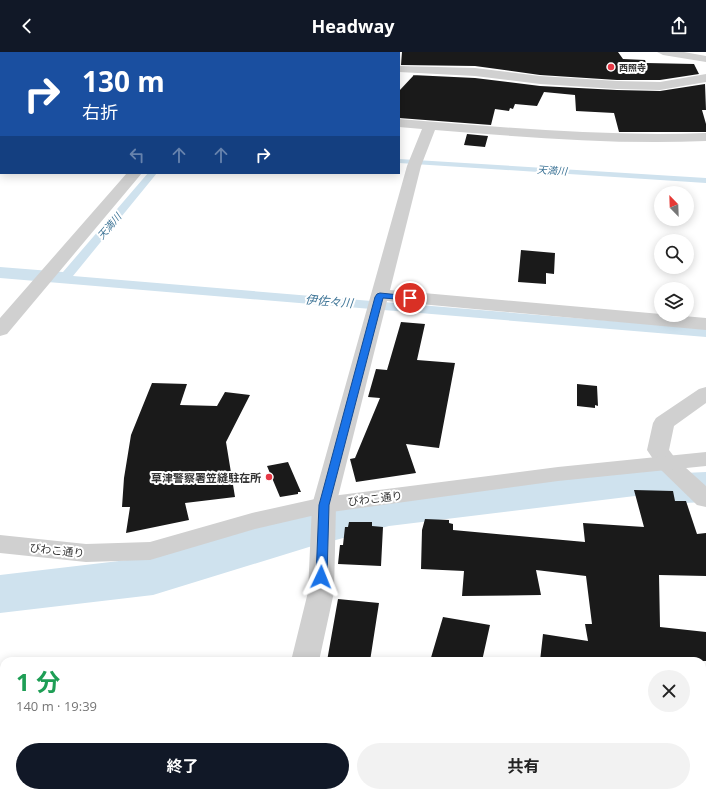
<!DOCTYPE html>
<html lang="ja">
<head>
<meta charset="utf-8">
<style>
	body { margin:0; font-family:"Open Sans","Noto Sans JP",sans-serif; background:#f2f2f2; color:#222; height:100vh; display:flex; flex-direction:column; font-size:15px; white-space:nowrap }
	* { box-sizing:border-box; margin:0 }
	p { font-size:13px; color:#767676 }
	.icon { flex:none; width:22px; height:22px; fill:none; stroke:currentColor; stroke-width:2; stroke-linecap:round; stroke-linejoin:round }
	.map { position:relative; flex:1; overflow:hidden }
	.side { position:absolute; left:0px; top:605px; width:706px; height:140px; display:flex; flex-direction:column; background:#fff; border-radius:12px 12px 0 0; box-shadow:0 2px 10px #0003 }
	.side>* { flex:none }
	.guide { position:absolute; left:0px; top:0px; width:400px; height:122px; box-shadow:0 2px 10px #0003; background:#1a4fa0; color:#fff; overflow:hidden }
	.needle { width:26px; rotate:337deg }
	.buttons { position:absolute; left:654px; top:134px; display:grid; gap:8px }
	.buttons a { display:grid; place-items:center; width:40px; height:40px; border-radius:50%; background:#fff; box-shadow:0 2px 10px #0003; font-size:20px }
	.pin { position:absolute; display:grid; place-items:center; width:34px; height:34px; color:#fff; margin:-17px; border:2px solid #fff; border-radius:50%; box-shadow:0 1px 4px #0007 }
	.me { position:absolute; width:44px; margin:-22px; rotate:2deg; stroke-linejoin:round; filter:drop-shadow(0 0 3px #0008) }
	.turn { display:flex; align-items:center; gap:14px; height:84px; padding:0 16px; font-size:18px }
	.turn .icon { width:52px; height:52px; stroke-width:2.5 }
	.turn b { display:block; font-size:28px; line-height:34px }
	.lanes { display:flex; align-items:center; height:38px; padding:0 16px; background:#0003; justify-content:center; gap:20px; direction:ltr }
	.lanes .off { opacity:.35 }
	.round { display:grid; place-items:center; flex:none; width:42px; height:42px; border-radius:21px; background:#f2f2f2 }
	.headline { display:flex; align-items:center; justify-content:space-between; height:68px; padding:0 16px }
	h1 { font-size:24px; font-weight:700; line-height:30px; color:#1e9e55 }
	.cta { display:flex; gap:8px; margin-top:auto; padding:8px 16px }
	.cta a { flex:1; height:46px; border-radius:24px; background:#111827; color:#fff; font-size:16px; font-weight:700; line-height:46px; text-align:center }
	.cta a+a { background:#f2f2f2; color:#222 }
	header { display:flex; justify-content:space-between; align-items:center; height:52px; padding:0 16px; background:#111827; color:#fff; font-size:18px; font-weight:700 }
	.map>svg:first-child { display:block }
	.water { fill:#cfe2ee }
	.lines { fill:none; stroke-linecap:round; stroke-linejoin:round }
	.river { fill:#cfe2ee; fill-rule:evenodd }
	.building { fill:#1a1a1a }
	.minor { fill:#d0d0d0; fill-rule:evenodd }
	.tertiary { fill:#d0d0d0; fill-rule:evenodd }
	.route { fill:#1a73e8; stroke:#114b97 }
	.poi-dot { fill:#e63946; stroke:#fff; stroke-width:1.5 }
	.labels { text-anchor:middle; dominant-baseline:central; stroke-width:4; stroke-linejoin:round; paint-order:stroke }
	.far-poi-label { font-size:9px; font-weight:bold; fill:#333; stroke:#fff; text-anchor:start }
	.far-water-label { font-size:10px; font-style:italic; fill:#3f7597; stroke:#fff }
	.poi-label { font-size:11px; font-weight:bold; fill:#333; stroke:#fff; text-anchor:end }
	.street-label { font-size:11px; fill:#333; stroke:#fff }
	.water-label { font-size:12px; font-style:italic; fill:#3f7597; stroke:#fff }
</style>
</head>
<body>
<header><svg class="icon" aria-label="back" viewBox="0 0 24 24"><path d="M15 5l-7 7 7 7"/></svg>Headway<svg class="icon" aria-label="share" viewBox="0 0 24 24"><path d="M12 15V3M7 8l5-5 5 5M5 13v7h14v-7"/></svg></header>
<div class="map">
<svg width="706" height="745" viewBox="0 0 706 745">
	<rect width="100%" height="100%" fill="#fff"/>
	<!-- water -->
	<path class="water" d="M399,107L706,126V131L399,111Z
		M148,121H157L73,224L587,267L706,276V285L0,226V215L63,220Z"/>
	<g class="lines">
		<!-- river -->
		<path class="river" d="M635,414L684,421L706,420V450L684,451L635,444L389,474L309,495L153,543L0,561V523L153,505L298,464L389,442Z"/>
	</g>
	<!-- building -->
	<path class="building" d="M402,0H618L623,7L645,8L646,11L694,12L699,22L660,28H617L540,23L475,14L401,13Z
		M412,23L475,26L540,34L617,38L660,39L705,32L706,58H702L706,72V80H619L614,61L576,59L575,43L544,40L537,54L515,52L513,57L510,56L509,59L495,57L491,73L399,66V39L414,23Z
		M467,82L488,84L485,95L464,93Z
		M521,198L555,201L554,222L546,221V232L518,230Z
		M401,270L425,272L417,308L455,311L439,396L406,392L416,421L356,430L350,407L355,406L380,346L368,345L376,317L387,318Z
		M152,331L187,332L180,353L217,354L225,340L250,343L226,390L235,445L185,451L189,468L126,481L130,455H122L124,426L131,383Z
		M577,332L597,334L598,354L595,353V356L577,354Z
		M288,410L301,440H298V442L280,445L267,414Z
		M634,438L673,439L675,449H686L697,482L706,481V524L659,523L660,575L706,580V609H540L543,582L588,589L585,572H592L586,524L536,518L541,543L462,544L464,519L421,517L422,478L425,467L449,468V471L453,472V478L585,490L583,471L644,475Z
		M349,470H372V474L383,475L381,514L338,512L340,493H343L345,475H348Z
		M338,547L379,551L370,609H327Z
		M443,565L490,573L482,609H430Z"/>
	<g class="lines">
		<!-- minor -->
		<path class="minor" d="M222,0H237L238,1H223Z
			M657,0H684L706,4V10L663,3Z
			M399,14L475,16L540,24L617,29L660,30L706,22V30L660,38L617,37L540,32L475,24L399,20Z
			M0,48H1V56H0Z
			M399,67C501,75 604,85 706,81V89C616,93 525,85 435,78L421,114L390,238L706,266V278L387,249L336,453L334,540L319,609H291L308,540L312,453L407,114L422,77L399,75Z
			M127,121H142L7,282L0,284V266Z
			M706,335V351L674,374L669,398L675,406L706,434V455L697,453L659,416L647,398L653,371L656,366L699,337Z
			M702,693L706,694V722L702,721Z"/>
		<!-- tertiary -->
		<path class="tertiary" d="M706,400V414L558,429L324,461L255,477L150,508L86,510L0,501V483L86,492L150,490L252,461L324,445L558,415Z"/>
	</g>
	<!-- route -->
	<path class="route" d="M380,241L410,244L414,246L410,248L383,246L329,453L327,525L325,528H318L316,525L319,453L375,245L377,242Z"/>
	<!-- markers -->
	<g class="poi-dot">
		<circle cx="611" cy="15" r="4"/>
		<circle cx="269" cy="425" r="4"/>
	</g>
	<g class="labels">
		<!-- far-poi labels -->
		<g class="far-poi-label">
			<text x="619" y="15">西照寺</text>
		</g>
		<!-- far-water labels -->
		<g class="far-water-label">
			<text transform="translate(552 118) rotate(4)">天満川</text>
			<text transform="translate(109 174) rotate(-49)">天満川</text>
		</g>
		<!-- poi labels -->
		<g class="poi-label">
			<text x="261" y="425">草津警察署笠縫駐在所</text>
		</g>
		<!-- street labels -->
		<g class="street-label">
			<text transform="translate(375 446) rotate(-7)">びわこ通り</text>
			<text transform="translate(57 498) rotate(6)">びわこ通り</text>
		</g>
		<!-- water labels -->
		<g class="water-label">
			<text transform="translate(329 249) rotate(5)">伊佐々川</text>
		</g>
	</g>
</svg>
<div class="buttons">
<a><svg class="needle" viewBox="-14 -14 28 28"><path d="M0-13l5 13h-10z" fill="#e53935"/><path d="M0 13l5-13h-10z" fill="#767676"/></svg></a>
<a><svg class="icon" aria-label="search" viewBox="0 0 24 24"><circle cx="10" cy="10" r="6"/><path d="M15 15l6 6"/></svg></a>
<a><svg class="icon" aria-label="layers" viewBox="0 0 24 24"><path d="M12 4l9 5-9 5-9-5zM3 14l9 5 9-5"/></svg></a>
</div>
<div class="pin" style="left:410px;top:246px;background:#d93025"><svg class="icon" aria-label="arrive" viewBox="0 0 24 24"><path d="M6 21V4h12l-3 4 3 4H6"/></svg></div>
<svg class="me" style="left:321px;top:525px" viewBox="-20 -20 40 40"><path d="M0-17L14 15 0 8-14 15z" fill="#1a73e8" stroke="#fff" stroke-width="4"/></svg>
<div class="guide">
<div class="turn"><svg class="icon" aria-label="right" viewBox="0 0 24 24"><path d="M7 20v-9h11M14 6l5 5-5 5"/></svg><div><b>130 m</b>右折</div></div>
<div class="lanes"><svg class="icon off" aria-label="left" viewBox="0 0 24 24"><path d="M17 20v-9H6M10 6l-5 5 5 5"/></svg><svg class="icon off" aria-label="ahead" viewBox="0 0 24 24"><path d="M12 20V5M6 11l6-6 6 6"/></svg><svg class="icon off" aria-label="ahead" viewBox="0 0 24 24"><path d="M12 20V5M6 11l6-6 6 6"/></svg><svg class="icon" aria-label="right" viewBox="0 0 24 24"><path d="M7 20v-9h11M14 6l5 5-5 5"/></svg></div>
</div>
<section class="side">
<div class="headline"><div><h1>1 分</h1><p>140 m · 19:39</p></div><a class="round"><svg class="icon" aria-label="close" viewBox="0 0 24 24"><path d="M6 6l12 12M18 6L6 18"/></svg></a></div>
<div class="cta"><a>終了</a><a>共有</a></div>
</section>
</div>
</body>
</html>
